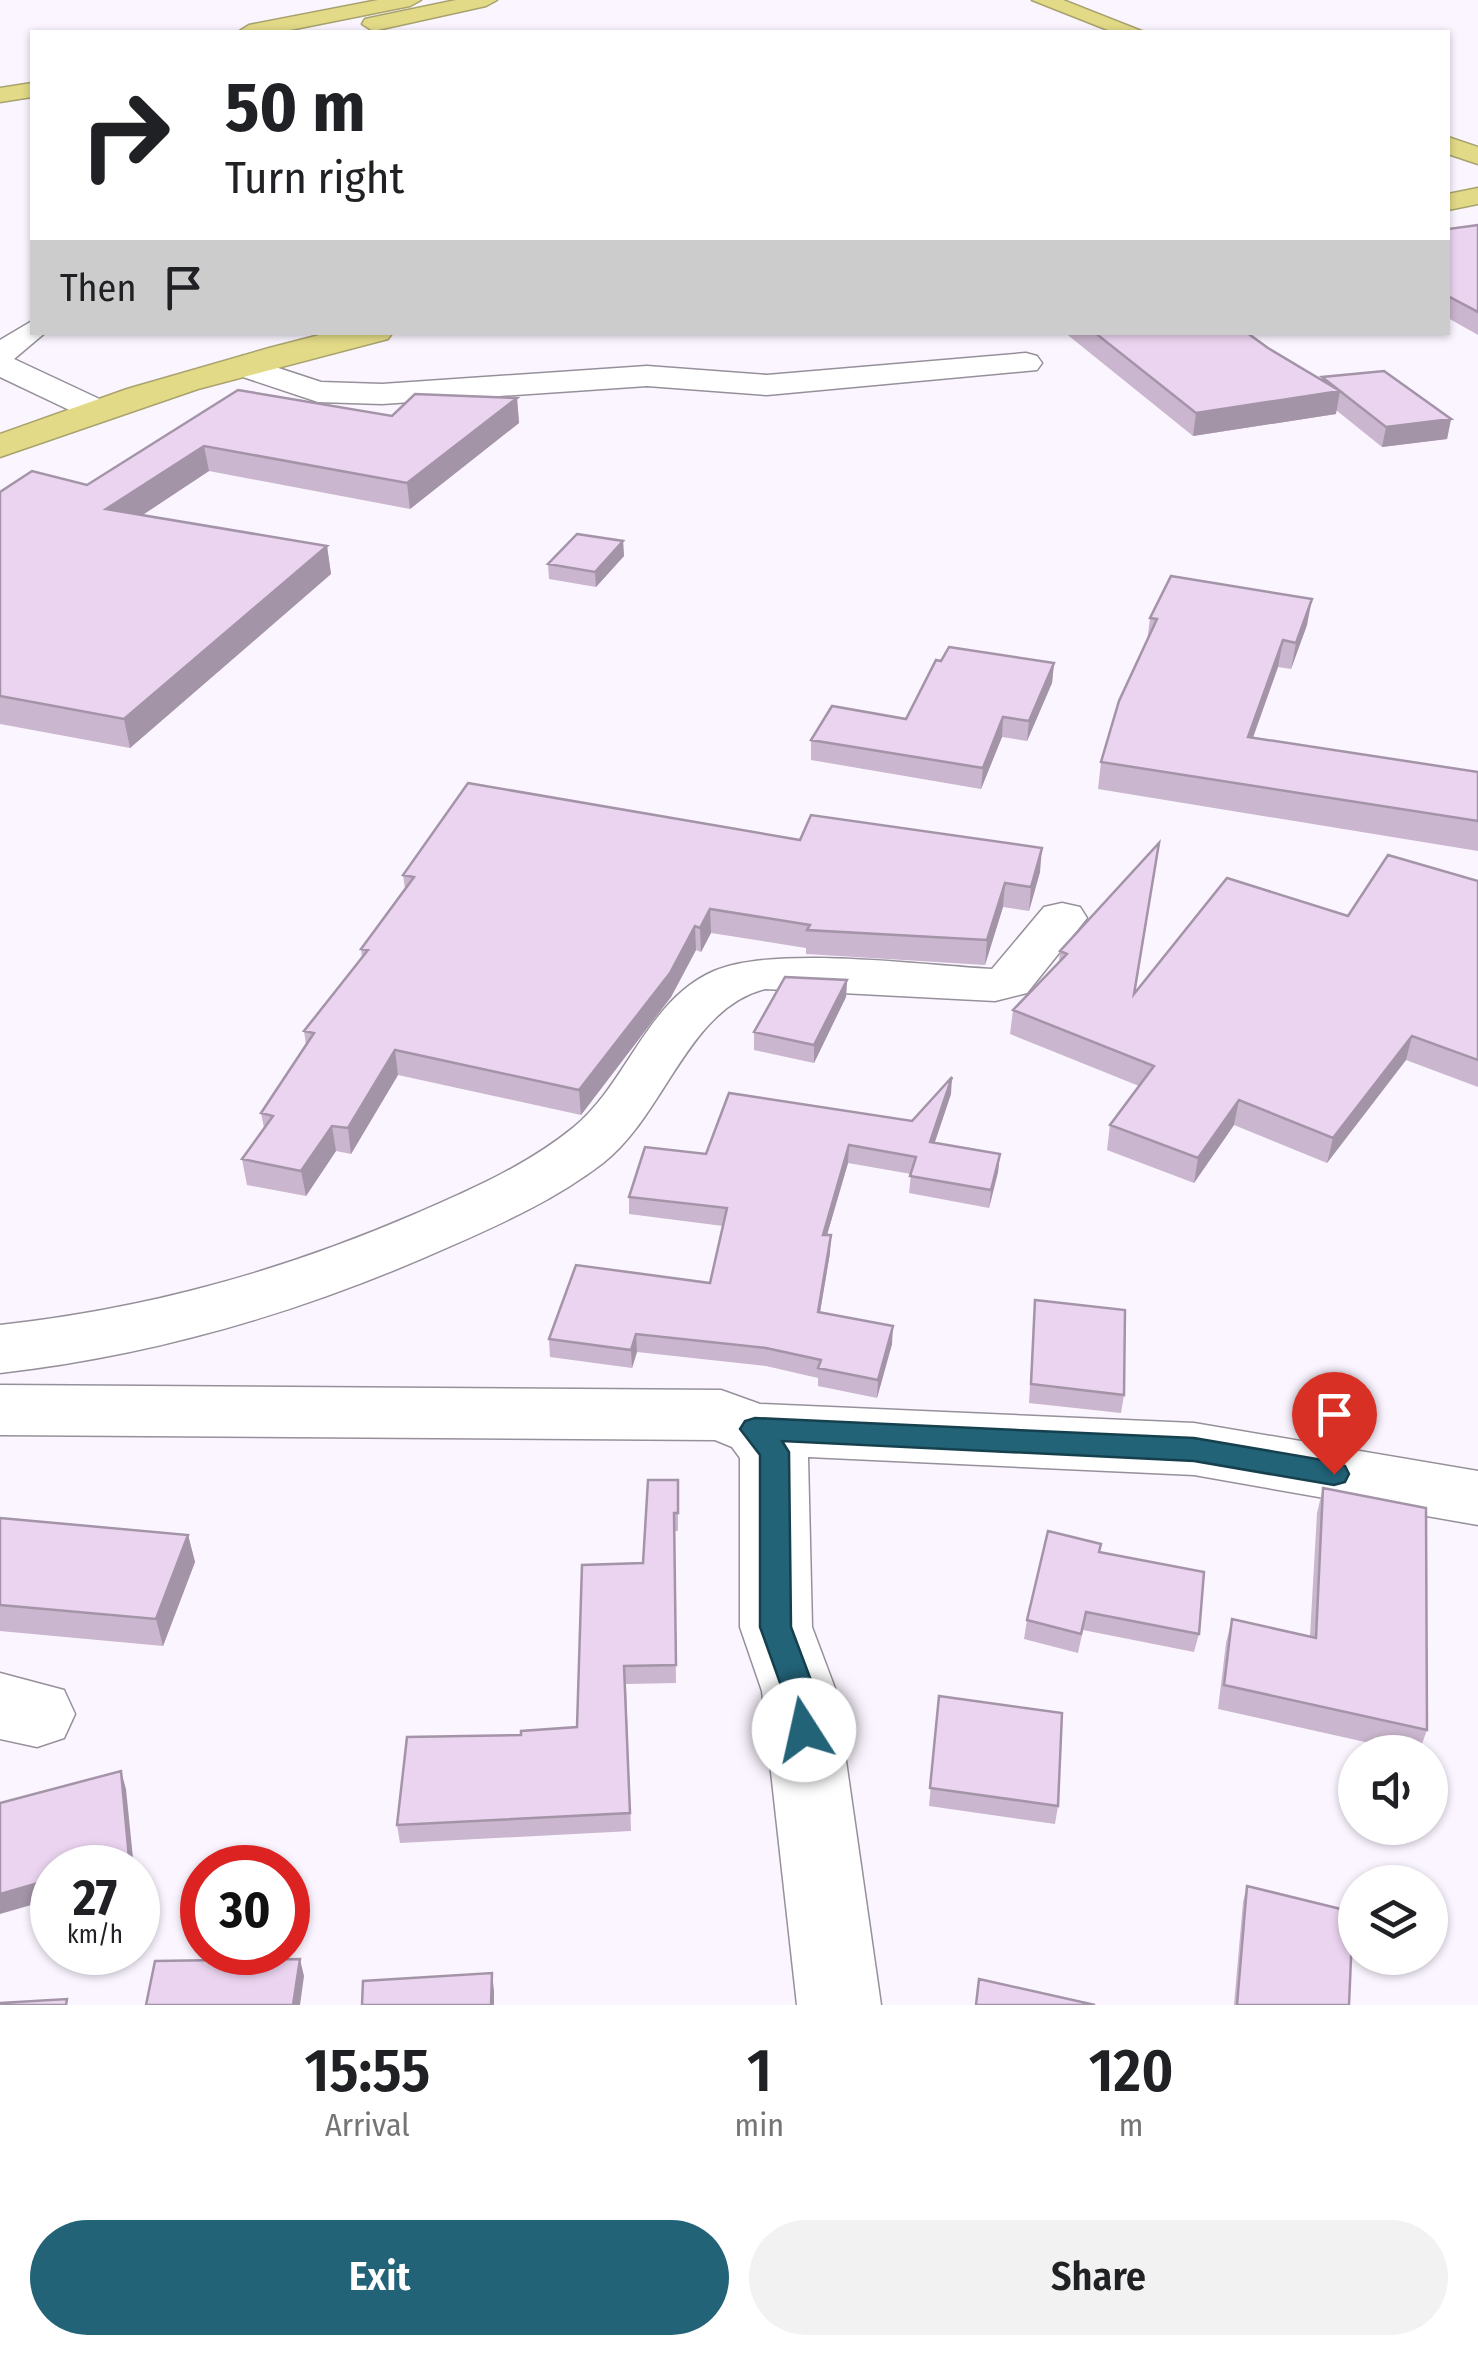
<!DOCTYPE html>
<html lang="en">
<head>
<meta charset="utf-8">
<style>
	body { margin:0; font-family:"Fira Sans Condensed",sans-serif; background:#f2f2f2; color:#202124; height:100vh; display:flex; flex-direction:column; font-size:38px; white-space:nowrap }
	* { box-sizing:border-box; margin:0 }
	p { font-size:32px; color:#757577 }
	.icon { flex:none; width:55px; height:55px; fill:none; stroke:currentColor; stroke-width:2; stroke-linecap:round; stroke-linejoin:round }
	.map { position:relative; height:2005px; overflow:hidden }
	.details { display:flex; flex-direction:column; background:#fff; flex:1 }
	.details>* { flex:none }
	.banner { position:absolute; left:30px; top:30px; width:1420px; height:305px; border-radius:0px; box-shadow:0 2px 8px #0004; background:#fff; color:#202124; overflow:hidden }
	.fabs { position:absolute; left:1338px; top:1735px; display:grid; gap:20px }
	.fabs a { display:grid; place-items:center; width:110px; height:110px; border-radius:50%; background:#fff; box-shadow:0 2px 8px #0004; font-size:50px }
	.speed { position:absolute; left:30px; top:1845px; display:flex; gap:20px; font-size:50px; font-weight:700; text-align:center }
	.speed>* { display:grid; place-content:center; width:130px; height:130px; border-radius:50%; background:#fff; box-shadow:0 2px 8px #0004; line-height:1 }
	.speed small { font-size:25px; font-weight:400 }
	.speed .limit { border:15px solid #d22; background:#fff; color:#111 }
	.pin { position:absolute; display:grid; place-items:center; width:85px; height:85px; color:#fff; margin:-102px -42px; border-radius:50% 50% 50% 0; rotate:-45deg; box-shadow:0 0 10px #0007 }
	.pin .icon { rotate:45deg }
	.me { position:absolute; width:110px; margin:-55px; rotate:350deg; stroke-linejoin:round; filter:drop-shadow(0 0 8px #0008) }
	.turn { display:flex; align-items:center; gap:35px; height:210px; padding:0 30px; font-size:45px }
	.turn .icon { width:130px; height:130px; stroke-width:2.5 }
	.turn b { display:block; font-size:70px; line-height:85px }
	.then { display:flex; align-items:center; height:95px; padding:0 30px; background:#0003; gap:20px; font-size:38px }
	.eta { display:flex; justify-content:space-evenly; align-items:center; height:170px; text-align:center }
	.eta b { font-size:60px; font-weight:600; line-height:70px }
	.primary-button { display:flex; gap:20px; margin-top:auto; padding:20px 30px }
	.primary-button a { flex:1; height:115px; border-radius:60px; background:#226378; color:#fff; font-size:40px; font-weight:600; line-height:115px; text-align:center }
	.primary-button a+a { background:#f2f2f2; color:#202124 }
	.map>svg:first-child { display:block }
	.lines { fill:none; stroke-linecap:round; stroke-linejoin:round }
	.minor-casing { stroke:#96909b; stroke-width:3 }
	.highway-casing { stroke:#a8a26e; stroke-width:3 }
	.minor { fill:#fff; fill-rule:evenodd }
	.highway { fill:#e2da87; fill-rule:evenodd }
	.wall { fill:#cab6ce }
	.shaded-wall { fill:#a494a8 }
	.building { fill:#ebd4f0; stroke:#a494a8; stroke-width:2.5 }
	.route { fill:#226378; stroke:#16404e; stroke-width:2.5 }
</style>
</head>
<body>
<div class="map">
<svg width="1478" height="2005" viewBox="0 0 1478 2005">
	<rect width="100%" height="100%" fill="#fbf5ff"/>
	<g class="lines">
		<defs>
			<path id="minor" d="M32,321V332H46L14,359L108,403L113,410L108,417H84L0,377V340Z
				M1026,353L1037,356L1042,363L1037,370L767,395L647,386L382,404L318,402L231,373L226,366L242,356L321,382L382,384L647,366L767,375Z
				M1062,903L1080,907L1087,918L1027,993L995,1001L765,989C687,1009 665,1115 603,1163C556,1199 505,1222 451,1246C306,1311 158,1355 0,1373V1325C146,1309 280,1272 415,1214C472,1189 526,1166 574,1127C628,1082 647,1000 714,971C774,945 922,965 992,969L1044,907Z
				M0,1385L721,1390L760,1404L1194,1423L1478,1471V1525L1194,1475L808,1457L812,1627L836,1691L881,2005H797L762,1691L740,1627V1458L732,1447L715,1440L0,1435Z
				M0,1673L64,1690L75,1714L64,1738L37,1747L0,1739Z"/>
			<path id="highway" d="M378,0H421L410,6L280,32H238L249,25Z
				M456,0H497L486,6L373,31L362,24L365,19Z
				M1032,0H1063L1144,32H1113Z
				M32,83V97L0,102V88Z
				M1448,137L1478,147V164L1448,154Z
				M1478,188V204L1448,210V194Z
				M393,332L388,339L198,389L0,457V434L127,389L269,348L331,332Z"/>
		</defs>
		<!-- minor casing -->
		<use href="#minor" class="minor-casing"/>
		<!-- highway casing -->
		<use href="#highway" class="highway-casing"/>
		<!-- minor -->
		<use href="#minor" class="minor"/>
		<!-- highway -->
		<use href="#highway" class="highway"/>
	</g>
	<!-- wall -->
	<path class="wall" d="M1478,225V335L1448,318V229Z
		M1064,332H1246L1268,348L1322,380V377L1451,419L1447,439L1382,447L1336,410V414L1193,436Z
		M238,390L392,416L517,398L519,423L410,509L209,471L142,515L327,546L331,574L130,748L0,724V492L87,485Z
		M623,541L624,556L596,587L549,579L548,564Z
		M1150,618L1307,625L1291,669L1278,667L1253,738L1478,772V851L1098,789L1101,762L1147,642Z
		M1054,663L1052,683L1027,741L1002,737L981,789L811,760V740L906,719Z
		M800,840L1040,872L1029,911L1003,907L985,965L806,954V948L711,933L701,952L696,950L671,997L581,1115L398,1075L351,1154L336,1151L306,1196L247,1185L242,1159L264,1128L261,1113L306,1045L304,1031L362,957L361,949L405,889L403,875Z
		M1159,843L1135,994L1348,916L1478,881V1087L1406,1060L1327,1163L1234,1125L1194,1183L1107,1150L1110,1125L1139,1086L1010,1034L1013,1010L1059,962L1060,951Z
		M847,980L846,997L814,1063L754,1050V1032Z
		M951,1094L934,1143L1000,1154L998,1172L989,1208L909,1193L911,1174L848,1163L827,1235L830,1253L820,1312L892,1344L877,1398L818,1386V1378L766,1366L637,1352L632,1368L550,1357L549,1339L710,1283L723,1226L629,1214V1197L706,1154L912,1121Z
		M1035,1300L1124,1395L1121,1413L1029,1403Z
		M678,1480V1531H674L676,1683L626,1684L631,1831L400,1843L397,1825L521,1735L577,1727Z
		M1323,1488L1427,1730L1419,1752H1410L1218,1709L1226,1643L1232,1619L1310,1636L1317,1513Z
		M0,1518L188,1535L195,1562L163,1646L0,1631Z
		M1099,1552L1199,1634L1194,1652L1083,1630L1078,1653L1024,1639L1027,1620Z
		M939,1696L1058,1806L1055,1824L929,1806Z
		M1247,1886L1349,2005H1234L1243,1902Z"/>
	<!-- shaded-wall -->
	<path class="shaded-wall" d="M1340,391L1336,414L1193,436L1196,413Z
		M517,398L519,423L410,509L407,483Z
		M1451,419L1447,439L1382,447L1386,427Z
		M204,446L209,471L111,536L106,509Z
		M623,541L624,556L596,587L595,572Z
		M327,546L331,574L130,748L124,719Z
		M1312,599L1307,625L1291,669L1296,643Z
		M1283,640L1278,667L1243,765L1248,737Z
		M1054,663L1052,683L1027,741L1029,721Z
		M1003,717L1002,737L981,789L983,768Z
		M1042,848L1040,872L1029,911L1031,887Z
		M1005,883L1003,907L985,965L987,940Z
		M710,909L711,933L701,952L700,928Z
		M695,926L696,950L671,997L581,1115L579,1090Z
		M847,980L846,997L814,1063V1045Z
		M1412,1036L1406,1060L1327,1163L1333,1138Z
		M395,1050L398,1075L351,1154L348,1128Z
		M952,1077L951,1094L929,1160L930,1142Z
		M1239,1100L1234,1125L1194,1183L1198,1158Z
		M332,1126L336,1151L306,1196L301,1171Z
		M849,1145L848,1163L822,1252L823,1235Z
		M1000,1154L998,1172L989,1208L991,1190Z
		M831,1235L830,1253L817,1330L818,1312Z
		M893,1326L892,1344L877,1398L878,1380Z
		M636,1334L637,1352L632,1368L631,1350Z
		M188,1535L195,1562L163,1646L156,1619Z
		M121,1771L126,1789L134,1868H95Z
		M52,1879V1899L0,1914V1894Z
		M300,1959L304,1976L300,2005H293Z
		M492,1973L494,1991V2005H491Z"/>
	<!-- building -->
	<path class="building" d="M1478,225V312L1448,296V229Z
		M1094,332H1246L1268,348L1340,391L1196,413Z
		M1384,371L1451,419L1386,427L1322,377Z
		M238,390L392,416L415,394L517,398L407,483L204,446L106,509L327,546L124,719L0,696V492L32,471L87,485Z
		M577,534L623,541L595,572L548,564Z
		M1171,576L1312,599L1296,643L1283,640L1248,737L1478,772V821L1101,762L1119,701L1157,619L1150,618Z
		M949,647L1054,663L1029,721L1003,717L983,768L811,740L832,706L906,719L936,660L941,661Z
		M468,783L800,840L811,815L1042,848L1031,887L1005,883L987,940L807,930L810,925L710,909L700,928L695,926L670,973L579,1090L395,1050L348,1128L332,1126L301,1171L242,1159L273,1116L261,1113L314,1033L304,1031L368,950L361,949L414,877L403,875Z
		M1159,843L1134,994L1227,878L1348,916L1388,855L1478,881V1060L1412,1036L1333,1138L1239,1100L1198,1158L1110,1125L1154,1066L1013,1010L1067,954L1060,951Z
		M785,977L847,980L814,1045L754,1032Z
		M952,1077L930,1142L1000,1154L991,1190L910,1176L916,1157L849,1145L823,1235H831L818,1312L893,1326L878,1380L818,1368L821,1360L766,1348L636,1334L631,1350L549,1339L576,1265L710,1283L727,1208L629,1197L645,1147L706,1154L729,1093L912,1121Z
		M1035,1300L1125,1310L1124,1395L1031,1384Z
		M648,1480H678V1513H674L676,1665L624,1666L630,1813L397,1825L407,1737L521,1735V1731L577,1727L582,1565L643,1563Z
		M1323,1488L1426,1508L1427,1730L1224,1685L1232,1619L1316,1638Z
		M0,1518L188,1535L156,1619L0,1605Z
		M1048,1531L1101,1544L1099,1552L1204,1572L1199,1634L1086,1612L1081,1634L1027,1620Z
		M939,1696L1062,1713L1058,1806L930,1788Z
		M121,1771L129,1858L95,1868H52V1879L0,1894V1803Z
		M1247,1886L1353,1912L1349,2005H1237Z
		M300,1959L293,2005H146L155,1961Z
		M492,1973L491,2005H362L363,1981Z
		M979,1979L1095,2005H976Z
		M67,1999L66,2005H0V2003Z"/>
	<!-- route -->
	<path class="route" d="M755,1418L1194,1438L1334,1462L1345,1466L1349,1474L1345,1482L1334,1485L1194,1461L782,1441L789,1452L791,1627L815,1691L820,1730L816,1740L804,1745L792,1740L783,1691L760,1627V1455L740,1429L745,1421Z"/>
</svg>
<div class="fabs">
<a><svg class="icon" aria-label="sound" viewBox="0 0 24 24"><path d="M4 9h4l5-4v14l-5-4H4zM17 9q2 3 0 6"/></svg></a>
<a><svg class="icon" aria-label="layers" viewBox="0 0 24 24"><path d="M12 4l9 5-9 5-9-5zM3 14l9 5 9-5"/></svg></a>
</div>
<div class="speed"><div>27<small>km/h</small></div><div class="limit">30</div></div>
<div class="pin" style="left:1334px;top:1474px;background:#d93025"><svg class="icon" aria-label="arrive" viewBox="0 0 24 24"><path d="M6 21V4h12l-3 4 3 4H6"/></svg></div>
<svg class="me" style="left:804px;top:1730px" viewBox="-20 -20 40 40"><circle r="19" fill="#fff"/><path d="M0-13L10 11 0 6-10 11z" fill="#226378"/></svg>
<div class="banner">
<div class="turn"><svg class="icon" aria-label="right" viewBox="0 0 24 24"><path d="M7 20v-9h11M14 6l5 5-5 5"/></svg><div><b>50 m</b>Turn right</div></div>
<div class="then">Then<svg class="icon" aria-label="arrive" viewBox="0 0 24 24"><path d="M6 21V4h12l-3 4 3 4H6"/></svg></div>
</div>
</div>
<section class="details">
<div class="eta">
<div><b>15:55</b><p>Arrival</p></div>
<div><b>1</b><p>min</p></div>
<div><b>120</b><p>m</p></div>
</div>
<div class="primary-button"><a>Exit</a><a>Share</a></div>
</section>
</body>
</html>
